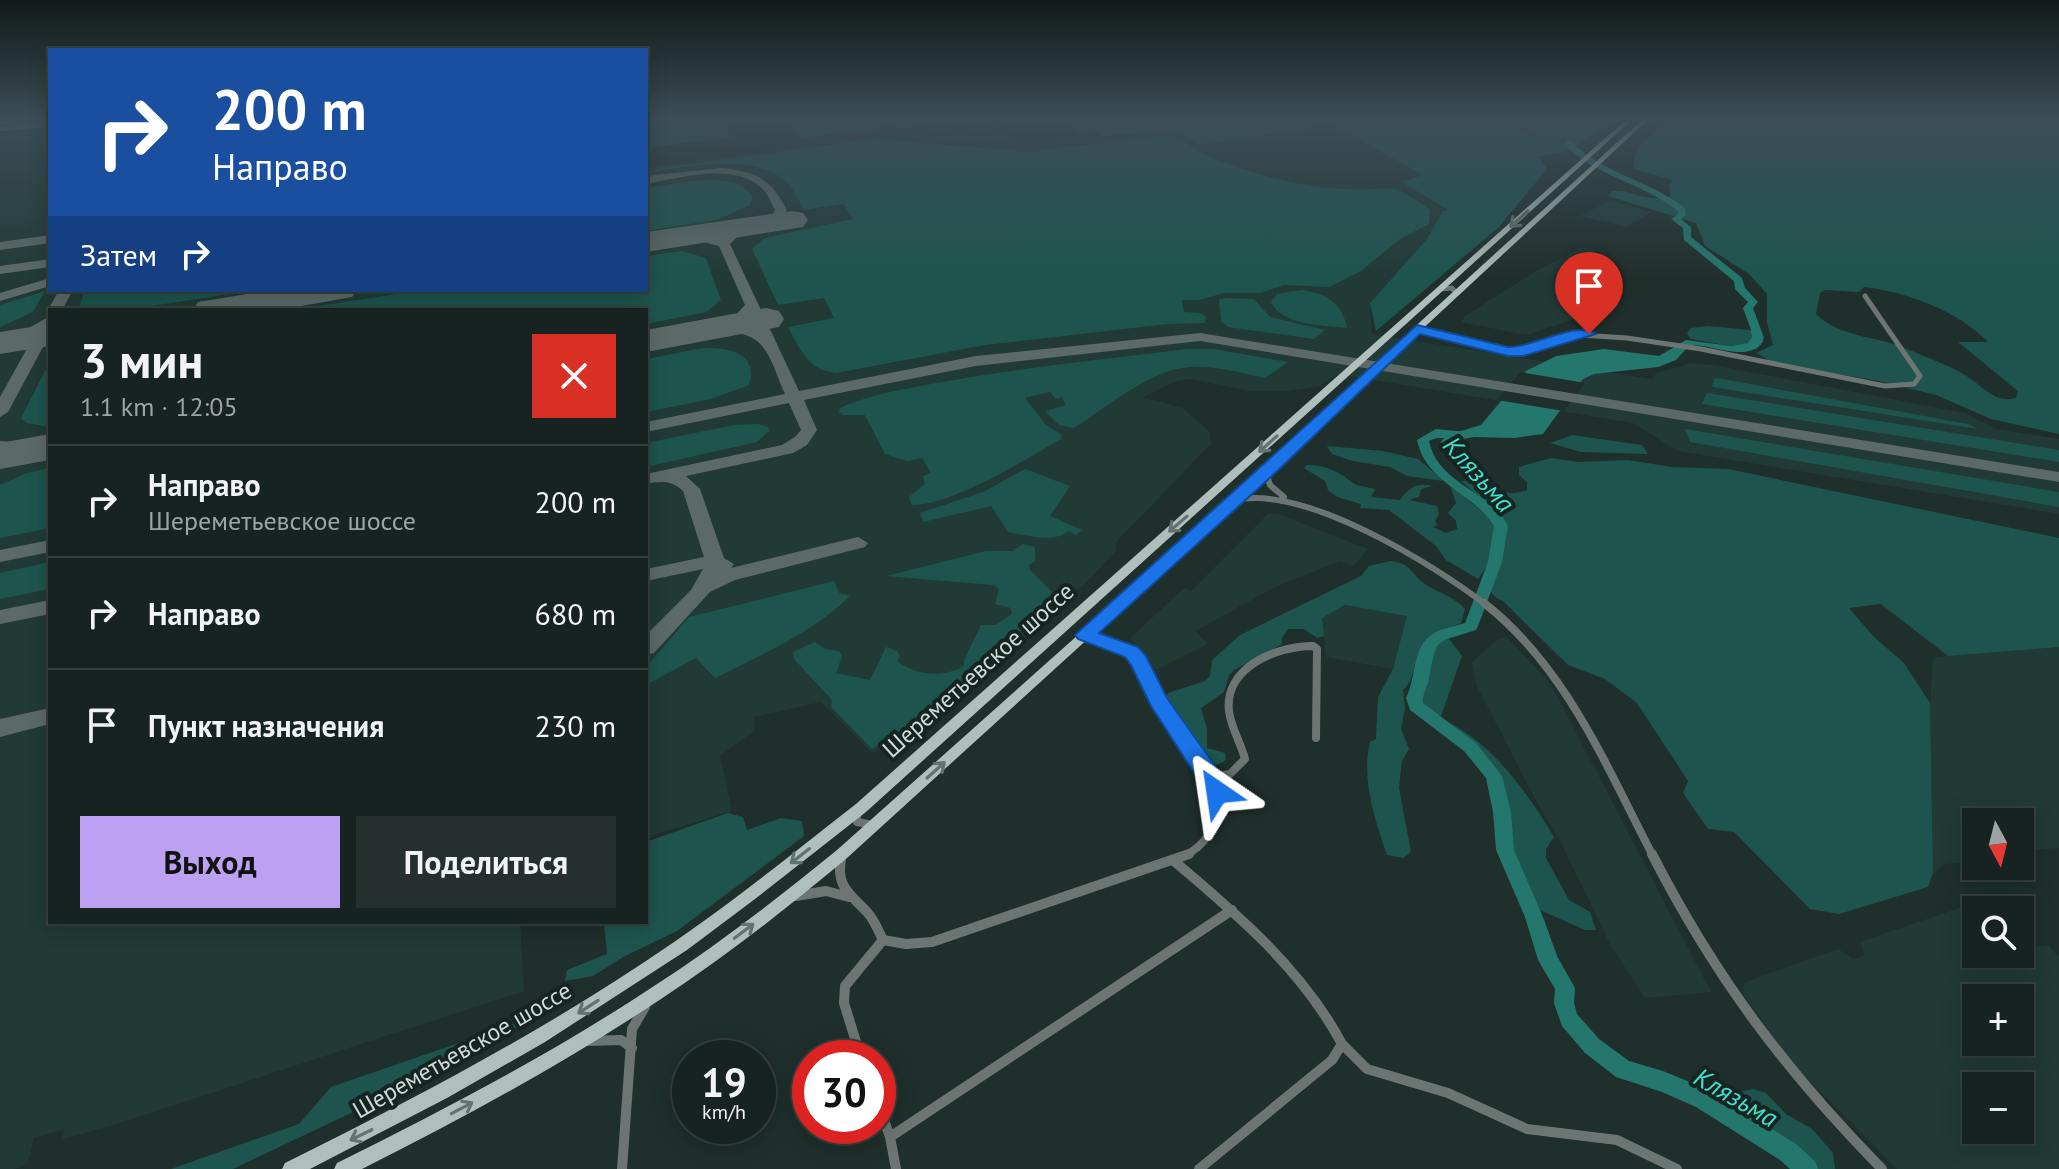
<!DOCTYPE html>
<html lang="ru">
<head>
<meta charset="utf-8">
<style>
	body { margin:0; font-family:"PT Sans",sans-serif; background:#242f2e; color:#f1f3f6; height:100vh; display:flex; flex-direction:column; font-size:30px; white-space:nowrap }
	* { box-sizing:border-box; margin:0 }
	p { font-size:26px; color:#9ea4a5 }
	.icon { flex:none; width:44px; height:44px; fill:none; stroke:currentColor; stroke-width:2; stroke-linecap:round; stroke-linejoin:round }
	.map { position:relative; flex:1; overflow:hidden }
	.panel { position:absolute; left:48px; top:308px; width:600px; height:616px; display:flex; flex-direction:column; background:#172321; border-radius:0px; box-shadow:0 4px 20px #0003,0 0 0 2px #36403f }
	.panel>* { flex:none }
	.banner { position:absolute; left:48px; top:48px; width:600px; height:244px; border-radius:0px; box-shadow:0 4px 20px #0003,0 0 0 2px #36403f; background:#1a4fa0; color:#fff; overflow:hidden }
	.needle { width:52px; rotate:173deg }
	.buttons { position:absolute; left:1962px; top:808px; display:grid; gap:16px }
	.buttons a { display:grid; place-items:center; width:72px; height:72px; border-radius:0px; background:#172321; box-shadow:0 4px 20px #0003,0 0 0 2px #36403f; font-size:40px }
	.speed { position:absolute; left:672px; top:1040px; display:flex; gap:16px; font-size:40px; font-weight:700; text-align:center }
	.speed>* { display:grid; place-content:center; width:104px; height:104px; border-radius:50%; background:#172321; box-shadow:0 4px 20px #0003,0 0 0 2px #36403f; line-height:1 }
	.speed small { font-size:20px; font-weight:400 }
	.speed .limit { border:12px solid #d22; background:#fff; color:#111 }
	.pin { position:absolute; display:grid; place-items:center; width:68px; height:68px; color:#fff; margin:-82px -34px; border-radius:50% 50% 50% 0; rotate:-45deg; box-shadow:0 0 8px #0007 }
	.pin .icon { rotate:45deg }
	.me { position:absolute; width:88px; margin:-44px; rotate:328deg; stroke-linejoin:round; filter:drop-shadow(0 0 6px #0008) }
	.turn { display:flex; align-items:center; gap:28px; height:168px; padding:0 32px; font-size:36px }
	.turn .icon { width:104px; height:104px; stroke-width:2.5 }
	.turn b { display:block; font-size:56px; line-height:68px }
	.then { display:flex; align-items:center; height:76px; padding:0 32px; background:#0003; gap:16px; font-size:30px }
	.round { display:grid; place-items:center; flex:none; width:84px; height:84px; border-radius:0px; background:#242f2e }
	.summary { display:flex; align-items:center; justify-content:space-between; height:136px; padding:0 32px }
	h1 { font-size:48px; font-weight:700; line-height:60px }
	.cta { display:flex; gap:16px; margin-top:auto; padding:16px 32px }
	.cta a { flex:1; height:92px; border-radius:0px; background:#bca0f2; color:#111; font-size:32px; font-weight:700; line-height:92px; text-align:center }
	.cta a+a { background:#242f2e; color:#f1f3f6 }
	ul { padding:0; list-style:none }
	li { display:flex; align-items:center; gap:24px; height:112px; padding:0 32px; border-top:2px solid #36403f }
	li div { flex:1 }
	li b { display:block; font-size:30px }
	li em { font-style:normal }
	.map>svg:first-child { display:block }
	.built { fill:#213a36; fill-rule:evenodd }
	.green { fill:#1d554e; fill-rule:evenodd }
	.water { fill:#24776d }
	.pier { fill:#1f2f2c }
	.lines { fill:none; stroke-linecap:round; stroke-linejoin:round }
	.stream { stroke:#24776d; stroke-width:2 }
	.river { fill:#24776d; fill-rule:evenodd }
	.taxiway { fill:#5c6a67; fill-rule:evenodd }
	.runway { fill:#5c6a67; fill-rule:evenodd }
	.minor-far3 { stroke:#6d7573; stroke-width:5 }
	.minor-far2 { stroke:#6d7573; stroke-width:6 }
	.minor-far1 { stroke:#6d7573; stroke-width:8 }
	.minor { stroke:#6d7573; stroke-width:10 }
	.tertiary { stroke:#6d7573; stroke-width:5 }
	.primary { fill:#afbfbc; fill-rule:evenodd }
	.oneway { stroke:#62726f }
	.route { fill:#1a73e8; stroke:#114b97; stroke-width:2 }
	.labels { text-anchor:middle; dominant-baseline:central; stroke-width:8; stroke-linejoin:round; paint-order:stroke }
	.street-label { font-size:24px; fill:#d1dbd9; stroke:#162522 }
	.water-label { font-size:26px; font-style:italic; fill:#44dfcd; stroke:#162522 }
</style>
</head>
<body>
<div class="map">
<svg width="2059" height="1169" viewBox="0 0 2059 1169">
	<rect width="100%" height="100%" fill="#1f2f2c"/>
	<!-- built -->
	<path class="built" d="M1331,124L1423,175L1403,182L1448,211L1442,212L1426,240L1370,303L1372,334L1651,379L1657,373L1691,363L1713,365L1965,413L1996,429L2059,439V514L1678,451L1633,423L1338,374L1319,386L1288,391H1250L1190,379L1177,381L1143,397L1183,408L1210,432L1211,444L1115,543L1117,550L1082,587L1074,589L924,722L872,753L821,702L754,717L755,730L720,756L732,811L646,837V310H50V922H520L524,991L104,1128L62,1139L64,1129L34,1138L28,1163L15,1169H0V133L50,128V290H646V167L947,126L954,131L994,126L1020,148L1179,130L1252,137Z
		M1610,200L1652,212L1627,227L1580,216Z
		M1583,247L1594,249L1595,312L1526,335L1461,322L1465,316L1538,270Z
		M1276,513L1368,549L1353,567L1341,561L1277,586L1195,631L1208,644L1156,670L1130,638L1184,588L1191,591L1268,514Z
		M1344,605L1408,616L1393,669L1326,657L1321,618Z
		M1506,636L1548,681L1563,707L1711,992L1645,998L1611,946L1560,841L1534,797L1476,684L1472,662L1497,640Z
		M2059,647V848L2020,851V822H1976L1974,862L1945,864L1933,873L1930,703L1933,662L1936,657L1948,656Z
		M1974,903L1994,910H1976V954H2020V934L2031,947L2048,945L2059,957V1169H1897L1794,1065L1743,994L1745,982L1838,949L1853,959L1865,955L1860,942ZM1976,998H2020V1042H1976ZM1976,1086H2020V1130H1976Z"/>
	<!-- green -->
	<path class="green" d="M646,117H722L730,137L646,148Z
		M826,117H993L990,122L973,126L954,122L918,125L906,130L886,126L869,132L834,133L803,139L792,128L793,123Z
		M999,117H1535H1521V131C1538,140 1560,132 1572,150L1539,157L1547,169L1499,227L1376,331L1370,303L1426,240L1442,212L1448,210L1402,182L1423,175L1331,124L1201,145L1179,130L1102,136L1094,130L1080,133L1071,127H1048L1034,121L998,119Z
		M1543,117H1620C1605,132 1590,133 1576,148C1560,133 1541,141 1526,130L1524,121Z
		M2059,117V434L1991,419L1936,395L1879,381L1774,363L1756,353L1773,345L1767,322V294L1749,274L1705,246L1696,223L1608,196L1613,191C1636,189 1643,204 1671,196L1669,185L1673,180L1634,169C1630,142 1665,123 1685,118ZM1864,287C1907,292 1958,311 1988,342H1958L2018,391L2016,398C1994,403 1985,388 1968,377C1952,366 1930,359 1912,351C1881,336 1839,338 1816,314L1820,293L1825,290L1859,292Z
		M1167,135C1182,138 1192,149 1205,155C1247,173 1298,187 1344,189C1391,192 1386,177 1430,210L1429,224L1400,239L1361,271L1329,287L1284,285L1261,293H1224L1199,300H1182L1184,312L1200,313L1206,317L1205,323L1167,324L985,345L836,373C807,370 801,350 788,327L834,318L824,298L778,305L752,249L763,239L773,236L853,219L843,204L804,210C798,199 792,186 783,179C746,152 686,167 646,173V170L874,139L1029,152Z
		M692,181C713,180 740,177 753,197L750,205L717,220L646,231V188Z
		M682,251L706,258L721,300L706,312L646,324V310H292L422,290H646V256Z
		M85,290H256L125,310H85L79,307Z
		M1302,290C1327,294 1342,302 1347,328C1324,325 1282,326 1271,302L1277,294Z
		M45,291L33,312L0,327V305Z
		M1224,298L1254,299L1270,317L1325,330L1314,339L1228,327L1221,321L1219,299Z
		M1709,326L1750,330L1752,337L1749,343L1731,346L1691,339L1687,333L1691,328Z
		M703,348C728,347 759,353 749,385L711,399L646,412V359Z
		M1187,349H1213L1288,362L1265,378C1241,373 1215,365 1190,367C1149,370 1109,406 1074,428L1059,425L1045,411L1066,405L1062,397L1056,399L1050,392L1025,398L1046,425L1062,435L1061,439C1027,459 950,506 912,505L909,497L925,484L923,476L931,473L922,458L907,461L885,454L865,415H843L839,412L840,408C873,393 911,388 948,381C1027,367 1107,359 1187,349Z
		M50,361V427L27,423L21,418Z
		M1717,378L1968,424L1978,429L1712,387L1714,379Z
		M1707,393L2059,450V462L1702,404Z
		M759,424L768,427L769,431L757,442L646,467V443L734,425Z
		M1685,429L2059,492V507L1690,442Z
		M1572,435L1642,445L1648,454L1581,452L1550,443Z
		M1327,446L1383,451L1418,459L1444,481L1407,476L1390,467L1353,461L1332,454Z
		M1551,458L1579,462L1628,460L1672,467L1728,469L2059,538V647L1948,656L1881,604L1849,608L1874,637L1904,663L1930,703L1933,873L1928,887L1839,914L1810,909L1734,832L1708,829L1683,793L1688,781L1637,703L1605,679L1568,665L1503,601L1495,597L1486,585L1496,573L1505,530L1497,513L1461,481C1468,481 1476,480 1482,482C1503,486 1501,499 1527,490V482L1519,475V467Z
		M1307,465C1326,464 1342,474 1356,485L1375,489L1371,497L1400,500C1408,489 1416,482 1432,486L1421,489L1419,497L1409,500L1437,506L1439,514L1435,521L1438,525L1433,527L1446,533L1457,529L1456,521L1448,513L1456,503L1450,485L1497,524L1490,562L1478,579L1446,560L1436,546L1389,510L1360,508L1361,504L1337,497L1328,490L1325,481L1304,468Z
		M50,468V528L0,538V485L27,473Z
		M1025,469L1070,486L1050,516L1082,530L1076,535L1068,531C1053,544 1026,535 1008,532L991,506L923,522L920,513L983,492Z
		M1023,544L1035,547V561L1029,565L1030,570L1058,598L922,721L872,749L831,707L832,700L794,659L793,652L815,642L825,649L839,651L842,656L836,673L870,680L886,647L897,651L900,656L897,661C916,676 944,678 964,666V660L981,625H996L1012,614L1011,608L995,604L999,589L993,585L886,576L986,551H1013Z
		M1391,561C1412,563 1412,576 1426,585C1440,593 1454,597 1465,609L1461,623C1452,627 1440,629 1431,635C1411,649 1419,676 1403,690L1405,709L1401,729L1409,749L1402,761L1399,788L1411,852L1403,858L1387,855C1375,820 1361,779 1370,742L1376,739L1378,697L1393,669L1407,616L1345,605L1322,618L1324,636L1317,638L1304,629H1288L1282,638V644L1234,670L1229,675L1224,692L1201,708L1207,729V748L1225,753L1226,760C1199,779 1192,735 1182,719C1176,712 1170,707 1166,698L1168,693L1205,681L1210,676L1212,660L1240,635L1361,576L1369,566Z
		M50,562V589L0,599V573Z
		M834,581L839,593L850,596C812,633 763,654 715,678L696,658L646,685V667L689,617Z
		M1447,636L1462,656L1440,719C1488,737 1528,793 1554,837L1546,849V858L1569,900L1590,912L1596,930H1585L1540,910L1526,897L1507,849V821L1498,779L1464,740L1425,712L1419,699L1427,686L1425,662L1436,644Z
		M728,813L743,817L747,830L781,818L802,821L804,836L677,931L625,956L593,976L565,981L567,970L607,954L604,922H646V842Z
		M522,1021L524,1023L410,1085L233,1169H171L299,1124L331,1087Z
		M1753,1089L1766,1093L1786,1114L1812,1129L1833,1153L1835,1169H1815L1748,1120L1737,1105L1733,1093Z"/>
	<!-- water -->
	<path class="water" d="M1750,330L1762,332L1763,342C1749,362 1715,346 1694,345L1687,348L1676,360L1658,367L1594,374L1583,379L1543,434L1514,438L1474,437L1440,443L1446,436L1444,431H1461L1481,425L1526,371L1556,356L1604,349L1659,356L1686,340L1731,346L1748,343L1752,337Z"/>
	<!-- pier -->
	<path class="pier" d="M1520,372L1585,383L1564,411L1497,400Z"/>
	<g class="lines">
		<!-- stream -->
		<path class="stream" d="M1668,118L1675,117"/>
		<!-- river -->
		<path class="river" d="M1565,141H1571C1603,174 1649,180 1685,208L1686,215L1681,219L1691,227V237L1742,278L1745,288L1758,302L1753,308L1764,338L1756,349H1748L1747,347L1754,338L1743,308L1748,302L1735,289L1734,281L1684,240L1683,228L1671,219L1678,214V211C1643,183 1597,177 1565,145Z
			M1436,429L1467,432L1469,435C1458,443 1442,434 1429,441C1438,485 1492,491 1508,526L1502,562L1478,626L1476,630C1436,644 1437,634 1429,679C1427,688 1422,695 1423,703L1476,743L1502,776L1511,812L1514,850L1543,917L1557,956L1575,988L1574,1003L1577,1014L1599,1039L1629,1061L1663,1071L1712,1091L1796,1144L1815,1161L1818,1169H1790L1780,1160L1696,1107L1662,1092L1616,1077L1585,1053L1562,1026L1554,1003L1555,989L1538,960L1525,917L1496,850L1493,812L1486,778L1464,751L1410,710L1406,698C1417,677 1411,646 1434,633C1443,628 1455,626 1465,623L1488,562L1494,526C1473,492 1426,484 1417,440Z"/>
		<!-- taxiway -->
		<path class="taxiway" d="M722,168C757,172 770,178 787,210L782,219L741,233L730,244L799,391L976,356L1200,333L2059,472V482L1200,341L976,366L804,400L817,430L807,445L793,453L686,476L700,489L724,558L734,564L731,568L858,537L868,543L865,547L735,580L710,592L654,653L646,655V635L691,590L703,569L646,581V569L704,557L683,491C672,480 660,481 646,484V474L782,445L795,437L801,430L789,403L646,432V422L785,394C771,364 768,332 729,333C720,333 712,335 705,329L734,317L745,305L719,246L679,236L685,232L719,238L733,227L773,214L775,210C771,203 768,194 762,188C733,162 680,178 646,184V176ZM750,316L754,325L742,324Z
			M50,235V243L0,250V242Z
			M50,259V267L0,274V266Z
			M50,278V286L0,301V293Z
			M59,290H73L62,310H50V313L48,310Z
			M50,316V334L8,412L0,417V397L34,336L0,347V337L27,329Z
			M0,441L39,444L48,449L45,453L0,467V456L12,452L0,451Z
			M50,540V552L0,562V550Z
			M50,600V614L0,624V610Z
			M50,708V724L0,737V719Z"/>
		<!-- runway -->
		<path class="runway" d="M792,211L803,213L808,220L803,227L646,252V232Z
			M272,290H357L352,297L279,310H193L198,302Z
			M766,308L779,311L784,319L779,327L646,352V330Z
			M50,324V346L0,354V332Z
			M50,434V460L0,469V443Z"/>
		<!-- minor-far3 -->
		<path class="minor-far3" d="M1441,289L1452,288L1456,293
			M1417,329L1508,351L1579,335L1627,338L1701,349L1885,386L1914,384L1920,376L1865,296"/>
		<!-- minor-far2 -->
		<path class="minor-far2" d="M1266,472L1270,485L1284,497
			M1236,500C1304,485 1432,563 1486,605"/>
		<!-- minor-far1 -->
		<path class="minor-far1" d="M1484,603C1566,667 1606,766 1653,856
			M1085,635L1131,652L1139,661L1159,701L1200,765L1212,777L1230,774L1245,759C1241,743 1231,728 1229,711C1224,667 1277,646 1313,646L1317,649L1316,738
			M857,813V822L873,825
			M1184,856C1217,840 1220,810 1212,777"/>
		<!-- minor -->
		<path class="minor" d="M1652,854C1715,977 1785,1070 1882,1169
			M841,859C836,887 850,894 867,912C875,921 878,930 883,940
			M1174,861C1238,915 1302,969 1342,1044L1332,1060L1199,1169
			M796,896L826,891L849,897
			M883,940L906,944L932,942L1189,854
			M589,1041L621,1040L632,1048
			M1342,1044L1367,1069L1448,1093L1527,1129L1617,1140L1677,1169
			M861,1058L844,1003L845,986L883,940
			M878,1104L890,1137L896,1169
			M890,1137L1232,910
			M622,1169L632,1029L645,1007"/>
		<!-- tertiary -->
		<path class="tertiary" d="M0,123L50,118
			M0,129L50,124"/>
		<!-- primary -->
		<path class="primary" d="M1629,117H1635L866,812L755,899L687,950L545,1042L447,1098L310,1169H282L285,1163C420,1096 553,1026 677,940C738,898 797,850 856,804Z
			M1645,117H1651L1403,347L1269,474L847,858C786,909 724,958 658,1001C563,1064 463,1118 362,1169H334L337,1163C444,1110 551,1054 651,988C716,946 777,899 837,850L1263,470L1397,343Z"/>
	</g>
	<!-- one-way arrows -->
	<defs><path id="oneway-shaft" d="M-6 0H5M1.5-3L5.5 0L1.5 3" fill="none" stroke-width="1.6" stroke-linecap="round" stroke-linejoin="round" transform="scale(2)"/></defs>
	<g class="oneway">
		<use href="#oneway-shaft" transform="translate(1519 219) rotate(138)"/>
		<use href="#oneway-shaft" transform="translate(1268 444) rotate(138)"/>
		<use href="#oneway-shaft" transform="translate(1178 524) rotate(139)"/>
		<use href="#oneway-shaft" transform="translate(936 770) rotate(-42)"/>
		<use href="#oneway-shaft" transform="translate(800 856) rotate(142)"/>
		<use href="#oneway-shaft" transform="translate(744 931) rotate(-37)"/>
		<use href="#oneway-shaft" transform="translate(588 1007) rotate(147)"/>
		<use href="#oneway-shaft" transform="translate(462 1108) rotate(-28)"/>
		<use href="#oneway-shaft" transform="translate(361 1135) rotate(154)"/>
	</g>
	<!-- sky -->
	<linearGradient id="sky" x2="0" y2="1"><stop stop-color="#111a18"/><stop offset="0.42" stop-color="#3c4d56"/><stop offset="1" stop-color="#3c4d56" stop-opacity="0"/></linearGradient>
	<rect width="2059" height="281" fill="url(#sky)"/>
	<!-- route -->
	<path class="route" d="M1417,325L1508,347C1533,348 1576,320 1596,334L1523,356H1508L1420,334L1272,476L1099,633L1138,647L1146,656L1167,698L1223,777L1228,792L1225,798L1217,801L1209,798L1203,781L1193,771L1151,706L1131,665L1125,657L1078,639L1075,635Z"/>
	<g class="labels">
		<!-- street labels -->
		<g class="street-label">
			<text transform="translate(978 670) rotate(-42)">Шереметьевское шоссе</text>
			<text transform="translate(462 1050) rotate(-30)">Шереметьевское шоссе</text>
		</g>
		<!-- water labels -->
		<g class="water-label">
			<text transform="translate(1479 474) rotate(48)">Клязьма</text>
			<text transform="translate(1736 1097) rotate(30)">Клязьма</text>
		</g>
	</g>
</svg>
<div class="buttons">
<a><svg class="needle" viewBox="-14 -14 28 28"><path d="M0-13l5 13h-10z" fill="#e53935"/><path d="M0 13l5-13h-10z" fill="#9ea4a5"/></svg></a>
<a><svg class="icon" aria-label="search" viewBox="0 0 24 24"><circle cx="10" cy="10" r="6"/><path d="M15 15l6 6"/></svg></a>
<a>+</a>
<a>−</a>
</div>
<div class="speed"><div>19<small>km/h</small></div><div class="limit">30</div></div>
<div class="pin" style="left:1589px;top:334px;background:#d93025"><svg class="icon" aria-label="arrive" viewBox="0 0 24 24"><path d="M6 21V4h12l-3 4 3 4H6"/></svg></div>
<svg class="me" style="left:1217px;top:792px" viewBox="-20 -20 40 40"><path d="M0-17L14 15 0 8-14 15z" fill="#1a73e8" stroke="#fff" stroke-width="4"/></svg>
<div class="banner">
<div class="turn"><svg class="icon" aria-label="right" viewBox="0 0 24 24"><path d="M7 20v-9h11M14 6l5 5-5 5"/></svg><div><b>200 m</b>Направо</div></div>
<div class="then">Затем<svg class="icon" aria-label="right" viewBox="0 0 24 24"><path d="M7 20v-9h11M14 6l5 5-5 5"/></svg></div>
</div>
<section class="panel">
<div class="summary"><div><h1>3 мин</h1><p>1.1 km · 12:05</p></div><a class="round" style="background:#d93025;color:#fff"><svg class="icon" aria-label="close" viewBox="0 0 24 24"><path d="M6 6l12 12M18 6L6 18"/></svg></a></div>
<ul>
<li><svg class="icon" aria-label="right" viewBox="0 0 24 24"><path d="M7 20v-9h11M14 6l5 5-5 5"/></svg><div><b>Направо</b><p>Шереметьевское шоссе</p></div><em>200 m</em></li>
<li><svg class="icon" aria-label="right" viewBox="0 0 24 24"><path d="M7 20v-9h11M14 6l5 5-5 5"/></svg><div><b>Направо</b></div><em>680 m</em></li>
<li><svg class="icon" aria-label="arrive" viewBox="0 0 24 24"><path d="M6 21V4h12l-3 4 3 4H6"/></svg><div><b>Пункт назначения</b></div><em>230 m</em></li>
</ul>
<div class="cta"><a>Выход</a><a>Поделиться</a></div>
</section>
</div>
</body>
</html>
